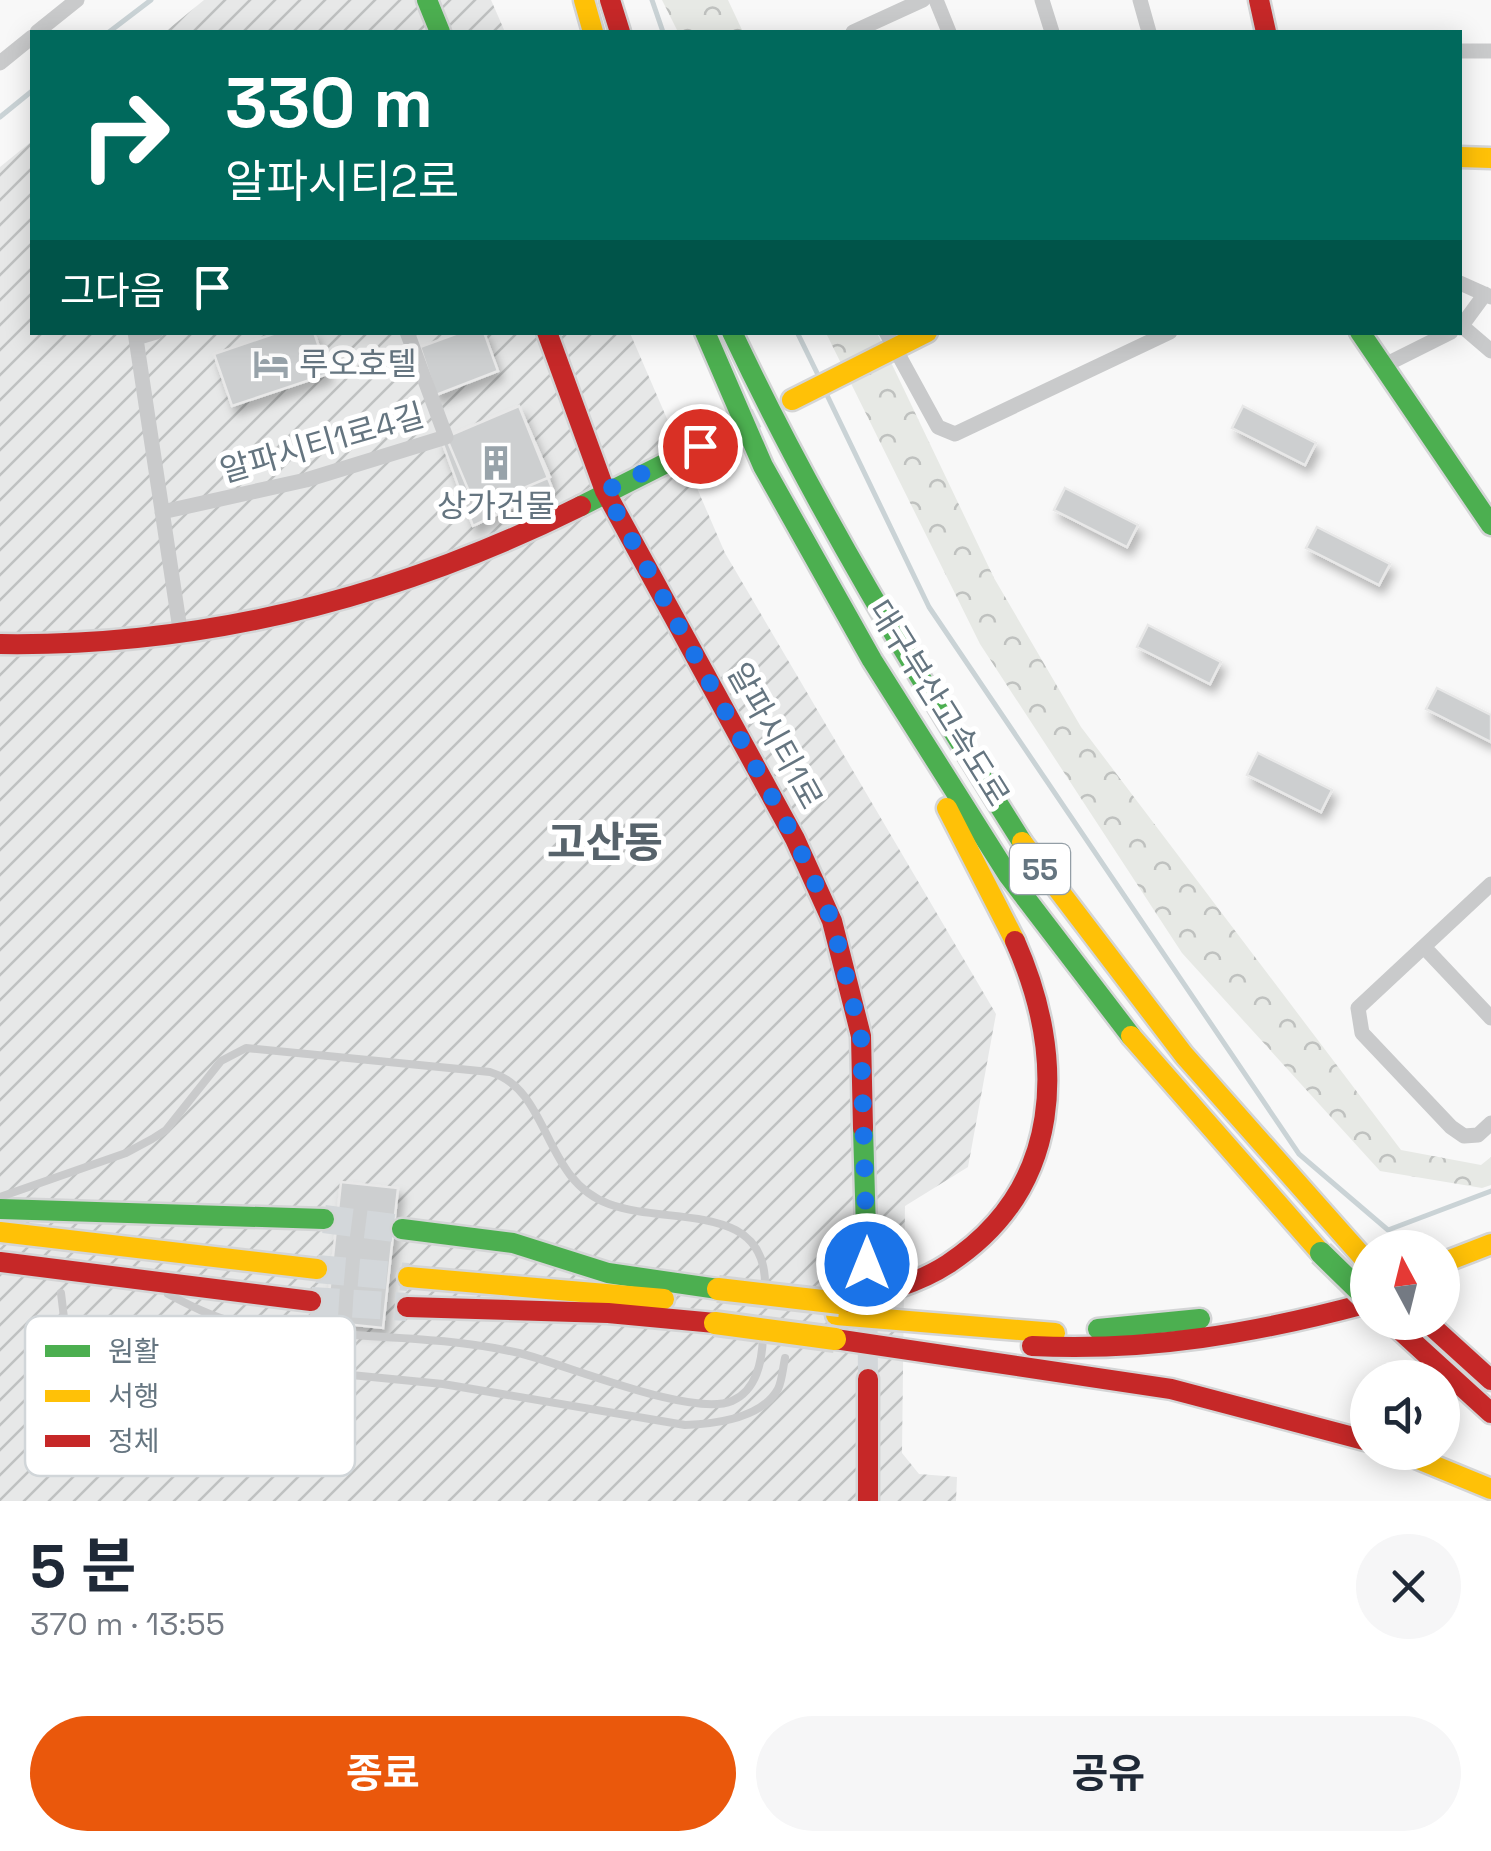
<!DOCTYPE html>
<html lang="ko">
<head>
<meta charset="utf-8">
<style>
	body { margin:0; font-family:"Space Grotesk","Noto Sans KR",sans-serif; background:#f6f6f7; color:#1f2937; height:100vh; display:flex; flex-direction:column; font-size:38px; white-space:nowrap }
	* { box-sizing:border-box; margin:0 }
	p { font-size:32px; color:#747a83 }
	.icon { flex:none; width:55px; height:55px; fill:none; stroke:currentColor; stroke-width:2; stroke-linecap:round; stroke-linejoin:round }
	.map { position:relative; height:1501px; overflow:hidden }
	.panel { display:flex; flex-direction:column; background:#fff; flex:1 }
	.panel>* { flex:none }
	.banner { position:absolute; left:30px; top:30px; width:1432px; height:305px; border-radius:0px; box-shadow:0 5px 25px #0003; background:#00695c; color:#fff; overflow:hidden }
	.needle { width:65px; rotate:353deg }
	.buttons { position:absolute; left:1350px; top:1230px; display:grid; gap:20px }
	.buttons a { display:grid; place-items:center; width:110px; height:110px; border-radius:50%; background:#fff; box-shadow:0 5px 25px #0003; font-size:50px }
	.pin { position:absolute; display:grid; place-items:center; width:85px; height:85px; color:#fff; margin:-42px; border:5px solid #fff; border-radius:50%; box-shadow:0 2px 10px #0007 }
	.me { position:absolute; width:110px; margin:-55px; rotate:0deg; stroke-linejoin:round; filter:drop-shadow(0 0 8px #0008) }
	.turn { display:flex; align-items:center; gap:35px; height:210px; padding:0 30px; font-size:45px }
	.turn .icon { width:130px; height:130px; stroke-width:2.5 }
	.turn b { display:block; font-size:70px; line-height:85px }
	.then { display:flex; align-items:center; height:95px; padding:0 30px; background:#0003; gap:20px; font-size:38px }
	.round { display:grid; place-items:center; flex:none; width:105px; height:105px; border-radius:52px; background:#f6f6f7 }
	.head { display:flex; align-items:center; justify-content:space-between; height:170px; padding:0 30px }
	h1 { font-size:60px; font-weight:700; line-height:75px }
	.cta { display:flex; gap:20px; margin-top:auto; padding:20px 30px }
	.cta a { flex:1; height:115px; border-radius:60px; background:#ea580c; color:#fff; font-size:40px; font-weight:700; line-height:115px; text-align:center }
	.cta a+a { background:#f6f6f7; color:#1f2937 }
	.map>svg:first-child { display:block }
	.industrial { fill:url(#industrial-furrows) }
	.park { fill:url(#park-crowns) }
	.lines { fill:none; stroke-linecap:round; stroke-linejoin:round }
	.stream { stroke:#cad3d6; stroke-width:5 }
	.building { fill:#cdcfd0; stroke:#e8e8e8; stroke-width:2.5; filter:url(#shadow) }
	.secondary-tunnel { stroke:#d3d7da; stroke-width:20; stroke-dasharray:20 10; stroke-linecap:butt }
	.highway-tunnel { stroke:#d3d7da; stroke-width:28; stroke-dasharray:28 14; stroke-linecap:butt }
	.fast-casing { stroke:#d4d5d6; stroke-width:25 }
	.slow-casing { stroke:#d4d5d6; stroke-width:25 }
	.jam-casing { stroke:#d4d5d6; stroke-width:25 }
	.lane { stroke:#c9cacb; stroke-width:8 }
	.street { stroke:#c9cacb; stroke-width:15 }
	.fast { stroke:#4caf50; stroke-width:20 }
	.slow { stroke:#ffc107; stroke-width:20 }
	.jam { stroke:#c62828; stroke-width:20 }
	.fast-bridge-casing { stroke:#d4d5d5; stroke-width:28; stroke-linecap:butt }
	.slow-bridge-casing { stroke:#d4d5d5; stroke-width:28; stroke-linecap:butt }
	.fast-bridge { stroke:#4caf50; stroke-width:22 }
	.slow-bridge { stroke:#ffc107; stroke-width:22 }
	.route { stroke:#1a73e8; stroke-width:18; stroke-dasharray:0 32.4 }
	.labels { text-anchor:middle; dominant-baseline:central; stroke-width:10; stroke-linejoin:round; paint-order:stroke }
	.shield { fill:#fff; stroke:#939ea6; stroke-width:2.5 }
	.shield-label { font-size:30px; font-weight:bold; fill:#657580 }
	.poi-label { font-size:32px; fill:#657580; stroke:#fff; text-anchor:start }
	.street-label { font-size:32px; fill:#657580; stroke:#fff }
	.district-label { font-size:42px; font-weight:bold; fill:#57636b; stroke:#fff }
	.key { fill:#fff; stroke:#d1d6d9; stroke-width:2.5 }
	.key-label { font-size:28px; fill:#657580 }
</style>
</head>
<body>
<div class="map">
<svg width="1491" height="1501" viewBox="0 0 1491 1501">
	<defs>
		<pattern id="industrial-furrows" width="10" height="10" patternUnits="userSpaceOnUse" patternTransform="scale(2.5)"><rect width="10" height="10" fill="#e7e8e8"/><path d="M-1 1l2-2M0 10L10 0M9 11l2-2" fill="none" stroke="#bfc1c1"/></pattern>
		<pattern id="park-crowns" width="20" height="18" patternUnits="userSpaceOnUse" patternTransform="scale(2.5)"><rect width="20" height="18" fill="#e7e9e5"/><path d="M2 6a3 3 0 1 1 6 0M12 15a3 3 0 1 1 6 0" fill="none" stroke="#bfc1bf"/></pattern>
		<filter id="shadow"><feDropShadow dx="4.5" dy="8" stdDeviation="5" flood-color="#0004"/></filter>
	</defs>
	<rect width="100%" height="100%" fill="#f8f8f8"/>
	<!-- industrial -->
	<path class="industrial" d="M204,0H491L505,32H165Z
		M32,141V332L630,333L725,553L996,1014L968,1167L905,1206L902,1453L919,1474L957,1477L956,1501H0V167Z"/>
	<!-- park -->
	<path class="park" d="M662,0H728L743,32H678Z
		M826,333H877L994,578L1081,727L1401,1150L1481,1165L1491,1157V1185L1482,1188L1380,1171L1182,953L980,644Z"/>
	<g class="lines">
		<!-- stream -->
		<path class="stream" d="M652,0L663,32
			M109,32L151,0
			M0,117L32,91
			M797,332L821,381
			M825,391L929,607L1299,1154L1388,1230L1491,1191"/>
	</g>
	<!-- building -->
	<path class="building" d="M279,332H314L328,374L232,406L214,354Z
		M461,332H484L498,371L436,395L420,347Z
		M519,406L552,488L473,526L441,439Z
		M519,406L550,477L476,508L446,437Z
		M1243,406L1316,443L1305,465L1232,428Z
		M1065,488L1138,525L1127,547L1054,510Z
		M1317,527L1390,564L1379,585L1306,548Z
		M1148,625L1221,662L1210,684L1137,647Z
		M1437,688L1491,715V742L1426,709Z
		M1258,753L1332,790L1321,812L1247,775Z
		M341,1182L398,1188L383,1328L326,1322Z"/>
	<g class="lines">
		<!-- secondary-tunnel -->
		<path class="secondary-tunnel" d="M700,446L757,418
			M867,1264L868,1379"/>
		<!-- highway-tunnel -->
		<path class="highway-tunnel" d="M324,1219L402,1229
			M317,1269L408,1277
			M311,1301L407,1307"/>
		<defs>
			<path id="fast" d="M427,0L440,32
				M705,332L763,466L872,660L1008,875L1131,1036
				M732,332C816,510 917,675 1022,842
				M1360,332L1491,525
				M581,506L700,446
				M863,1128L867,1264
				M0,1209L324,1219
				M402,1229L513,1243L608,1273L718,1289
				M1098,1329L1200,1319"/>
			<path id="slow" d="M584,0L593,32
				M1460,157L1491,158
				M792,400L927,332
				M947,808L1015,941
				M1022,842L1184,1055L1368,1263
				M1131,1036L1321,1253
				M0,1232L317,1269
				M1442,1263L1491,1244
				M408,1277L664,1299
				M836,1315L1055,1333
				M1401,1452L1491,1489"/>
			<path id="jam" d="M610,0L620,32
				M1259,0L1266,32
				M547,332L605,491L795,839L832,921L861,1036L863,1128
				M0,644C205,647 398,597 581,506
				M0,1262L311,1301
				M840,1303C877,1294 916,1285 948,1264C1064,1188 1067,1058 1015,941
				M407,1307L608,1313L715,1323
				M1391,1322L1491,1413
				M1427,1322L1491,1380
				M835,1339L1171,1389L1368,1441
				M1032,1346C1147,1352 1257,1333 1368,1303
				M868,1379V1501"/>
		</defs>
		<!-- fast casing -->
		<use href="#fast" class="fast-casing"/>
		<!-- slow casing -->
		<use href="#slow" class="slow-casing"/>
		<!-- jam casing -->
		<use href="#jam" class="jam-casing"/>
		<!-- lane -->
		<path class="lane" d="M0,1197L126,1153L152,1139L166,1130L221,1061L246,1048L490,1072C551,1090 542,1180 609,1204C668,1226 768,1200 765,1288
			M61,1293L64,1318L219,1362L443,1384L685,1425C714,1424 761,1419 778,1389C782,1381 783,1367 785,1358
			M168,1294C189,1305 214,1318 238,1323C331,1340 427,1332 519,1353C565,1364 692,1418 732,1401C757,1390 762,1361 763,1337"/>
		<!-- street -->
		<path class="street" d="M936,0L949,32
			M1042,0L1052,32
			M1140,0L1149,32
			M37,32L77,0
			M853,32L923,0
			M1460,51H1491
			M0,63L32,37
			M1460,283L1491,297
			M1463,327L1491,351
			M1460,328L1485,294
			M135,332L181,636
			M886,332L938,427L955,434L1170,332
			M136,338L156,332
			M1381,367L1451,332
			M162,512L306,480L446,437L407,332
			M1491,884L1358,1008L1362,1033L1451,1127L1464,1136L1478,1135L1491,1123
			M1424,947L1491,1018"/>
		<!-- fast -->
		<use href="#fast" class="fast"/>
		<!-- slow -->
		<use href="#slow" class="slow"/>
		<!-- jam -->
		<use href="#jam" class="jam"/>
		<defs>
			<path id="fast-bridge" d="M1321,1253L1368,1299"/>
			<path id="slow-bridge" d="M718,1289L840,1303
				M715,1323L835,1339"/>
		</defs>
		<!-- fast-bridge casing -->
		<use href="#fast-bridge" class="fast-bridge-casing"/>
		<!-- slow-bridge casing -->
		<use href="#slow-bridge" class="slow-bridge-casing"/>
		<!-- fast-bridge -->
		<use href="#fast-bridge" class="fast-bridge"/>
		<!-- slow-bridge -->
		<use href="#slow-bridge" class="slow-bridge"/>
	</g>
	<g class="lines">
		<!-- route -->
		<path class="route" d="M700,446L605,491L795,839L832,920L861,1036L867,1264"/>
	</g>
	<!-- icons -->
	<defs>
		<symbol id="hotel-bare" viewBox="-9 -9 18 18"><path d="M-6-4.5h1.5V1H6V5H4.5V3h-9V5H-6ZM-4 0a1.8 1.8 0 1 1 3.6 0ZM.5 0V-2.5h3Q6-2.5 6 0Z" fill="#98a3aa" stroke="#fff" stroke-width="2.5" paint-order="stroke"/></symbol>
		<symbol id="building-bare" viewBox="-9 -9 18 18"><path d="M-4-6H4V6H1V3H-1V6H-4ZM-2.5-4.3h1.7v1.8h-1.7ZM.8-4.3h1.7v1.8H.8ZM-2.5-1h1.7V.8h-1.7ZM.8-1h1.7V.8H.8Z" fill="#98a3aa" stroke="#fff" stroke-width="2.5" paint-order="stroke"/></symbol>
	</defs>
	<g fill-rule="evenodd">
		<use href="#hotel-bare" x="246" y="339" width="50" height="50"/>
		<use href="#building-bare" x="471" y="438" width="50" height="50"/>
	</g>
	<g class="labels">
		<!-- shield labels -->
		<rect class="shield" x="1010" y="844" width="60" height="50" rx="8"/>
		<g class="shield-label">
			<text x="1040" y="869">55</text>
		</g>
		<!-- poi labels -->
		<g class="poi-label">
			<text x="299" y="364">루오호텔</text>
			<text x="496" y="506" text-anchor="middle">상가건물</text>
		</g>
		<!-- street labels -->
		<g class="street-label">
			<text transform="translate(322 443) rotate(-16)">알파시티1로4길</text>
			<text transform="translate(939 703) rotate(58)">대구부산고속도로</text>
			<text transform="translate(775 736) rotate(61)">알파시티1로</text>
		</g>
		<!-- district labels -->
		<g class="district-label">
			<text x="605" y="842">고산동</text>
		</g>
	</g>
	<!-- legend -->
	<rect x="25" y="1316" width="330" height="160" rx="15" class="key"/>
	<rect x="45" y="1345" width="45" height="12" fill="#4caf50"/>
	<rect x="45" y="1390" width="45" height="12" fill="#ffc107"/>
	<rect x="45" y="1435" width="45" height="12" fill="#c62828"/>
	<g class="key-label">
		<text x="108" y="1361">원활</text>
		<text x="108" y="1406">서행</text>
		<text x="108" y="1451">정체</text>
	</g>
</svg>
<div class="buttons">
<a><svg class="needle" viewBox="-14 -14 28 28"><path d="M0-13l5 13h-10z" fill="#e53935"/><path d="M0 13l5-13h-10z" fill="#747a83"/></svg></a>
<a><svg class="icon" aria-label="sound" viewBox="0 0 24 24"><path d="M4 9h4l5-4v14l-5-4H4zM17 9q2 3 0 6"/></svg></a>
</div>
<div class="pin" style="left:700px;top:446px;background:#d93025"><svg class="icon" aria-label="arrive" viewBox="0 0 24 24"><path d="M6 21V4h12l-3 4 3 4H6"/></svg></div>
<svg class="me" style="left:867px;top:1264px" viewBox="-20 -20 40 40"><circle r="17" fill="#1a73e8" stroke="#fff" stroke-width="3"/><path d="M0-11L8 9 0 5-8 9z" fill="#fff"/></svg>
<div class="banner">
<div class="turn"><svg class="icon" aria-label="right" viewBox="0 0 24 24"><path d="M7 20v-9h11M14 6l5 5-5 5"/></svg><div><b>330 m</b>알파시티2로</div></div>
<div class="then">그다음<svg class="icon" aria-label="arrive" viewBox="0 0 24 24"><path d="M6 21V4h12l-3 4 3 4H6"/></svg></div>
</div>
</div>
<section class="panel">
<div class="head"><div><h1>5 분</h1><p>370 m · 13:55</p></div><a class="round"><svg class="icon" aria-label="close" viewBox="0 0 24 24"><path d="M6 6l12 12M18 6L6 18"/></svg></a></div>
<div class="cta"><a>종료</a><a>공유</a></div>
</section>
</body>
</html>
